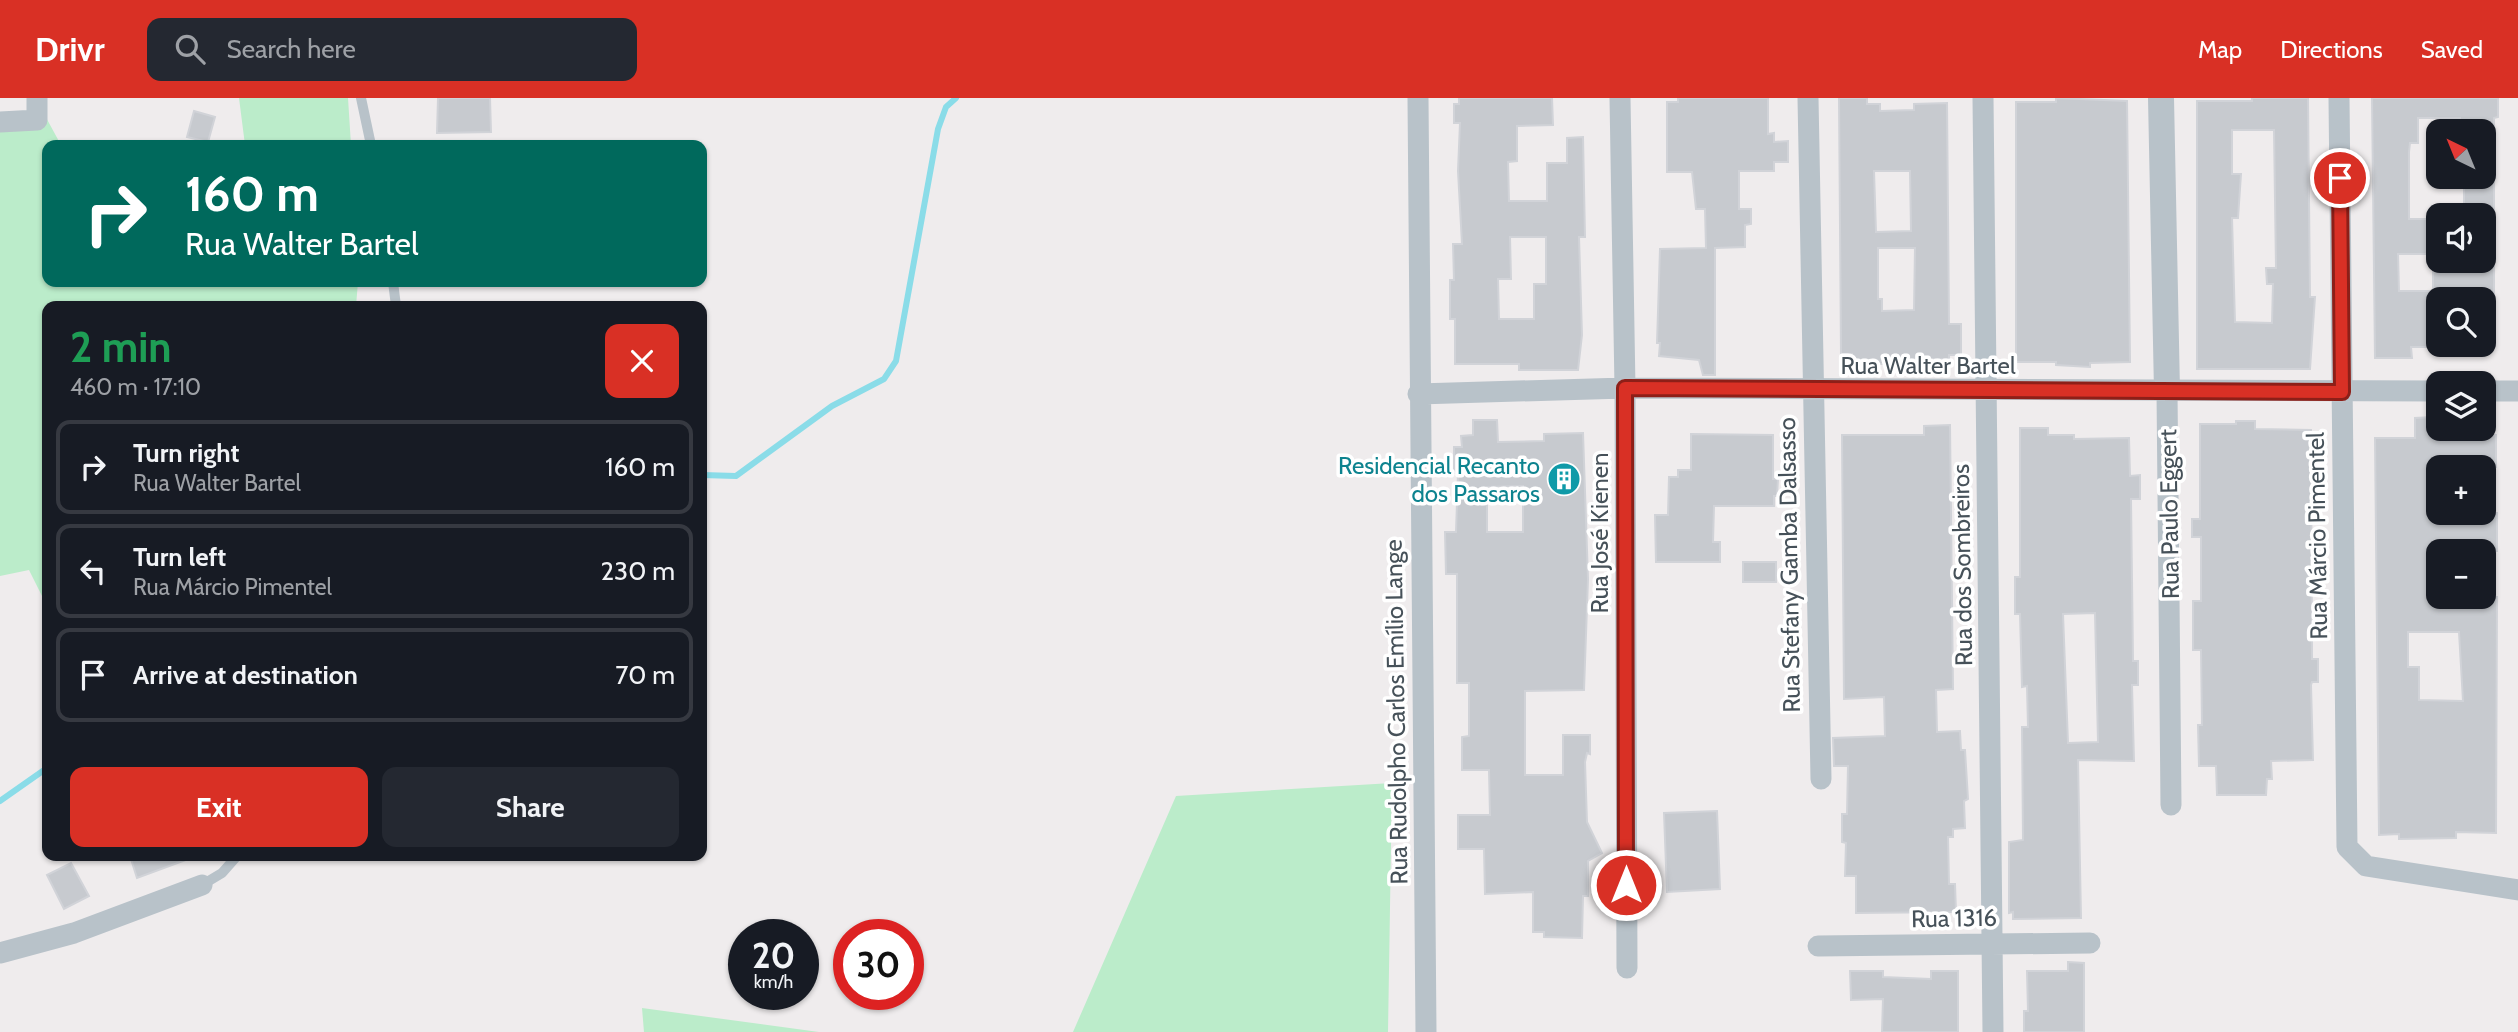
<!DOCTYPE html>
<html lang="en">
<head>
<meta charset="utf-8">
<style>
	body { margin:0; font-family:Cabin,sans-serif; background:#242831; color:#f1f3f6; height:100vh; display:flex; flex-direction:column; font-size:26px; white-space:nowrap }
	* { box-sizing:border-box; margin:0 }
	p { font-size:23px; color:#9ea1a6 }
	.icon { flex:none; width:38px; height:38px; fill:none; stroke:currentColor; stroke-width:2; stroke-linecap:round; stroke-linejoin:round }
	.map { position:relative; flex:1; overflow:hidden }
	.drawer { position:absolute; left:42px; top:203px; width:665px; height:560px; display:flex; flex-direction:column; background:#171b24; border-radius:14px; box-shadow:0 2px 5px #0004 }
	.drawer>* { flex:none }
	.guide { position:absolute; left:42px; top:42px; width:665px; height:147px; border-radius:14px; box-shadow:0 2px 5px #0004; background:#00695c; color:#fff; overflow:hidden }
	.needle { width:46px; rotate:317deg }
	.tools { position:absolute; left:2426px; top:21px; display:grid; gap:14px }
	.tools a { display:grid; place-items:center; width:70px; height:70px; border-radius:14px; background:#171b24; box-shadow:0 2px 5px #0004; font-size:35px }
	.speed { position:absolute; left:728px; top:821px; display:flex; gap:14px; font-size:35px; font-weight:700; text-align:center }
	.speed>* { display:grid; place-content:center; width:91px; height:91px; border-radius:50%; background:#171b24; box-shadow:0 2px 5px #0004; line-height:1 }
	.speed small { font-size:18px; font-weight:400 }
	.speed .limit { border:10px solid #d22; background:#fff; color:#111 }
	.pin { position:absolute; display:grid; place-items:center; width:60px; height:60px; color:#fff; margin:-30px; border:4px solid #fff; border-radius:50%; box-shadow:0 2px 7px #0007 }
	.me { position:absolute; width:77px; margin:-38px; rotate:0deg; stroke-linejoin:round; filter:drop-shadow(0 0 5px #0008) }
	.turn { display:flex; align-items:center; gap:24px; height:147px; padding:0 28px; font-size:32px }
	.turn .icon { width:91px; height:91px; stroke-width:2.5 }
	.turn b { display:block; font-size:49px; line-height:60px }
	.round { display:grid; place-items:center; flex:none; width:74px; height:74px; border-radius:14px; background:#242831 }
	.head { display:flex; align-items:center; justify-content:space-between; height:119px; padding:0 28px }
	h1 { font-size:42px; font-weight:700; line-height:52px; color:#1e9e55 }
	.action { display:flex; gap:14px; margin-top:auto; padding:14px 28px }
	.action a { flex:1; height:80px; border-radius:14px; background:#d93025; color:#fff; font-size:28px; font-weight:700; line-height:80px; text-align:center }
	.action a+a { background:#242831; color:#f1f3f6 }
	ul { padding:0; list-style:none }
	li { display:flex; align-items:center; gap:21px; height:94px; margin:0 14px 10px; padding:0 14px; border:4px solid #363941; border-radius:14px }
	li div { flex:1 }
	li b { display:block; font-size:26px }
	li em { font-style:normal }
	header { display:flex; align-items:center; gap:42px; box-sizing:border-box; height:98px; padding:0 35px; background:#d93025; color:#fff }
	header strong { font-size:33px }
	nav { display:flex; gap:38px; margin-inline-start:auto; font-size:24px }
	.search { width:490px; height:63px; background:#242831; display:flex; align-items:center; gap:18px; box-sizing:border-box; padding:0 24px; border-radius:14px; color:#9ea1a6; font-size:26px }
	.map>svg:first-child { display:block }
	.green { fill:#bbecca }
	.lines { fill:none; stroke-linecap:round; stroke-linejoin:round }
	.stream { stroke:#8adce8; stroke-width:6 }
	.building { fill:#c7cacf; stroke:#d1d3d8; stroke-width:2; fill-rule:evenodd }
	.service { stroke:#b8c2c9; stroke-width:10 }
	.minor { stroke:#b8c2c9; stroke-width:21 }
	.tertiary { stroke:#b8c2c9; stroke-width:26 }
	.route-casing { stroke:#8d1f18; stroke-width:18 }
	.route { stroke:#d93025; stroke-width:12 }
	.labels { text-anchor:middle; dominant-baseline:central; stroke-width:7; stroke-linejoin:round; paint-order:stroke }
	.street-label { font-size:24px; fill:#465159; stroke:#fff }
	.culture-label { font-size:24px; fill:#0d838f; stroke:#fff; text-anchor:end }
</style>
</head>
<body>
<header>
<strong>Drivr</strong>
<div class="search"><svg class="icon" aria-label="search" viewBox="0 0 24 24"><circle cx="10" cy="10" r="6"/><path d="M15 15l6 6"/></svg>Search here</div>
<nav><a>Map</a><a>Directions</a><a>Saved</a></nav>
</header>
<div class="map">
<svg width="2518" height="934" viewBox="0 0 2518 934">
	<rect width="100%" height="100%" fill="#efeced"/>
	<!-- green -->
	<path class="green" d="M239,0H348L351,47H245Z
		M43,14L61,47H47V184H358L356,208H47V508L29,472L0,478V26Z
		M1392,685L1388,934H1073L1176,698Z
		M642,910L819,934H644Z"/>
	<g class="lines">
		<!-- stream -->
		<path class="stream" d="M702,377L736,378L832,308L884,281L896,263L938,31L946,9L956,0
			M0,703L47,670"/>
	</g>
	<!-- building -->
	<path class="building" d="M438,0H490L491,34L437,35Z
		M1459,0H1552L1553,27L1517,28V63L1508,64L1509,103H1547V65H1567V40L1583,39L1585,139H1579L1582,237L1578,272H1519V266H1455V221H1450V182H1454L1453,146H1462L1458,73L1460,25H1454V6H1459ZM1510,139H1546V186H1534V221H1499L1498,181H1511Z
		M1678,0H1768V36L1774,35V44L1788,43V64H1774V73H1739V111H1751V126L1745,127V149L1715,150V277H1703L1699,262L1659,258L1660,245H1657L1660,151L1706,150L1705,111H1696L1692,74H1667V4H1678Z
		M1839,0H1867V6H1880V13L1914,12V6L1947,5L1949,226H1961V257H1949V261H1896V266H1852V256H1841ZM1874,73H1910L1911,133L1876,134ZM1878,150H1915L1914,212L1882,213V201H1878Z
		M2056,0L2127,3L2130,264L2090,265V269L2056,267V264H2016V4H2056Z
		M2252,0H2308L2310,199H2315L2310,271H2197V3H2252ZM2232,32H2274L2276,170H2266L2267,186H2273L2272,225L2235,224L2232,120H2238L2241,76H2232Z
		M2372,0H2498V19L2494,20V33H2460V20H2418V45H2410L2409,54V121H2438V156H2398L2399,193H2433V163H2494V201H2438V249H2411L2412,260H2375Z
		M194,13L215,19L208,44L187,39Z
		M2464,79H2494V117H2464Z
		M2433,319L2434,338L2496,337V369H2438V415H2497V453H2438V467H2435L2436,499H2497L2496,735L2456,734V740L2399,741V736L2379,737L2375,340H2415V320ZM2408,534H2459L2463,603L2419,602V569H2408Z
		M1473,322H1497L1498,344L1544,343V336L1583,335L1588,481L1584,592L1525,593V677H1563V637H1590V656L1587,655L1585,664L1587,724L1602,755L1588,763V798H1583L1582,840L1544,839V834H1533V794L1485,796L1484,751H1458V717H1490L1489,672H1462V639L1469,638V585H1457V476H1446L1445,434H1456L1458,375H1454V349H1462L1461,338L1473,337ZM1523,388V434H1487V389Z
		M2236,323H2255V331L2311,332L2312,561H2318V584H2312L2311,587L2313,662L2271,663L2272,681H2267L2266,697H2217L2216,668H2199L2198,627H2202L2201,552H2193V503H2201V439H2192V421H2200V326H2236Z
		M1950,327L1953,591L1936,592L1937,634L1960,633L1961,652H1965L1968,701L1964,703L1965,730L1953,731V739H1948L1949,786H1955L1956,814L1856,815V778H1845L1846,745L1842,744V716H1847L1848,668H1834L1833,640L1885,638L1884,599L1844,601L1842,337H1924V328Z
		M2020,330H2048V337H2074V341L2129,340L2130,378L2140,377V401H2131L2133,563H2138V587H2132L2134,663L2078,662L2081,820L2013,821V814L2009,815V744L2023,742L2022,629H2028L2027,588L2022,589L2020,516H2015V479H2020ZM2095,515L2098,644L2068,645L2063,516Z
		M1691,336L1773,337V381H1778L1777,398H1774V408H1714L1713,444H1720V464H1656L1655,417H1668L1669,379H1678V372H1691Z
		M1743,464H1776V484H1743Z
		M1717,713L1720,791L1667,794L1664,715Z
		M130,758H191V760L137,780Z
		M71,765L89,798L64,811L47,777Z
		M2068,864L2084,865V934H2024V913H2028L2027,873H2068Z
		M1850,873H1883V879L1931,881V873H1958V934H1882L1883,901L1851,902Z"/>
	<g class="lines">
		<!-- service -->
		<path class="service" d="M361,0L371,47
			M393,184L396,208
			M202,787L222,775L237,758"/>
		<!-- minor -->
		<path class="minor" d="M1418,0L1426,934
			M1620,0L1625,290L1627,870
			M1808,0L1821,681
			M1983,0L1993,934
			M2339,0L2347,749L2366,768L2518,792
			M0,24L37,22V0
			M2167,293L2171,707
			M2483,293H2518
			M1418,296L1625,290L2438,293
			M1818,848L2090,845
			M0,855L74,835L202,787"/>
		<!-- tertiary -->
		<path class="tertiary" d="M2161,0L2167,293"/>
	</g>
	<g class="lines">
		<defs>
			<path id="route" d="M1626,787L1625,290L2342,294L2340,80"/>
		</defs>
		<!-- route casing -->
		<use href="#route" class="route-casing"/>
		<!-- route -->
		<use href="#route" class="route"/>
	</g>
	<!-- icons -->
	<defs>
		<symbol id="building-disc" viewBox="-11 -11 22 22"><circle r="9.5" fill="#0f9aa8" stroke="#fff"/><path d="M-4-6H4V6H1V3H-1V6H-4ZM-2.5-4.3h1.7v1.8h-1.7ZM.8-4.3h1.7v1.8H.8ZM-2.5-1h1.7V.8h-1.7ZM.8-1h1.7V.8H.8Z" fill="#fff"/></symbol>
	</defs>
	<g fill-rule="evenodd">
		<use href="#building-disc" x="1545" y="362" width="38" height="38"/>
	</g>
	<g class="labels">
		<!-- street labels -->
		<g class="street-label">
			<text x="1928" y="267">Rua Walter Bartel</text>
			<text transform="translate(2169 416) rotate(-91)">Rua Paulo Eggert</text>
			<text transform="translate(1599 435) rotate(-90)">Rua José Kienen</text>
			<text transform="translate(2317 438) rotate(-91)">Rua Márcio Pimentel</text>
			<text transform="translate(1789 467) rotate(-91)">Rua Stefany Gamba Dalsasso</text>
			<text transform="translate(1962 467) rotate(-91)">Rua dos Sombreiros</text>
			<text transform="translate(1396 614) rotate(-91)">Rua Rudolpho Carlos Emílio Lange</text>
			<text transform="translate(1954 820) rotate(-1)">Rua 1316</text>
		</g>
		<!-- culture labels -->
		<g class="culture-label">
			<text x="1540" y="367">Residencial Recanto<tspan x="1540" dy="28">dos Passaros</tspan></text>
		</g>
	</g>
</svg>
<div class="tools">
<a><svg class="needle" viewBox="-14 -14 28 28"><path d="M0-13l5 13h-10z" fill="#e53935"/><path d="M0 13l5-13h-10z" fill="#9ea1a6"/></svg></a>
<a><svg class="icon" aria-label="sound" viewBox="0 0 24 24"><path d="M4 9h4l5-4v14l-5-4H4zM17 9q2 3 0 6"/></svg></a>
<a><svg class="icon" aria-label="search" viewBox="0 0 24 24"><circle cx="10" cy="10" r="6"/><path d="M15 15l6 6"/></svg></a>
<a><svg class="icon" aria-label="layers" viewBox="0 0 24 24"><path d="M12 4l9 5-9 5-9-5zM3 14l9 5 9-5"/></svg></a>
<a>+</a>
<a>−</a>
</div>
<div class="speed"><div>20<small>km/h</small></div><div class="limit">30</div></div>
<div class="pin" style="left:2340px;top:80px;background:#d93025"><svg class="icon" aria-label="arrive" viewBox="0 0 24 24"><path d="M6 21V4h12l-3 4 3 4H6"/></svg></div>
<svg class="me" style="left:1626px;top:787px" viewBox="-20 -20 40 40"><circle r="17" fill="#d93025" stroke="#fff" stroke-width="3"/><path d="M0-11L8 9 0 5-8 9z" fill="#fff"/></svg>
<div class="guide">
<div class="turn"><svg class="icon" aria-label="right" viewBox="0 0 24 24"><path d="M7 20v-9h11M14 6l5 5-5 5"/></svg><div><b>160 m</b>Rua Walter Bartel</div></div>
</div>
<section class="drawer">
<div class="head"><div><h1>2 min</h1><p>460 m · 17:10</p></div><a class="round" style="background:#d93025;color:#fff"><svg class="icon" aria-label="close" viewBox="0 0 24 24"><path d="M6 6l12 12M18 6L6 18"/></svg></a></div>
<ul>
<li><svg class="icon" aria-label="right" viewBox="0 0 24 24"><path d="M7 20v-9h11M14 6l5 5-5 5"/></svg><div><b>Turn right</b><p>Rua Walter Bartel</p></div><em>160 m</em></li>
<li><svg class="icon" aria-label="left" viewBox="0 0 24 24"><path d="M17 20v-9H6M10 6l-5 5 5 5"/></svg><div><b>Turn left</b><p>Rua Márcio Pimentel</p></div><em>230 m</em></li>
<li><svg class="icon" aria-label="arrive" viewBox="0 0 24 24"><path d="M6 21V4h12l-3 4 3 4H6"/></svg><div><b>Arrive at destination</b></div><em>70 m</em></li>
</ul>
<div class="action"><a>Exit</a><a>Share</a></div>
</section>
</div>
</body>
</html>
